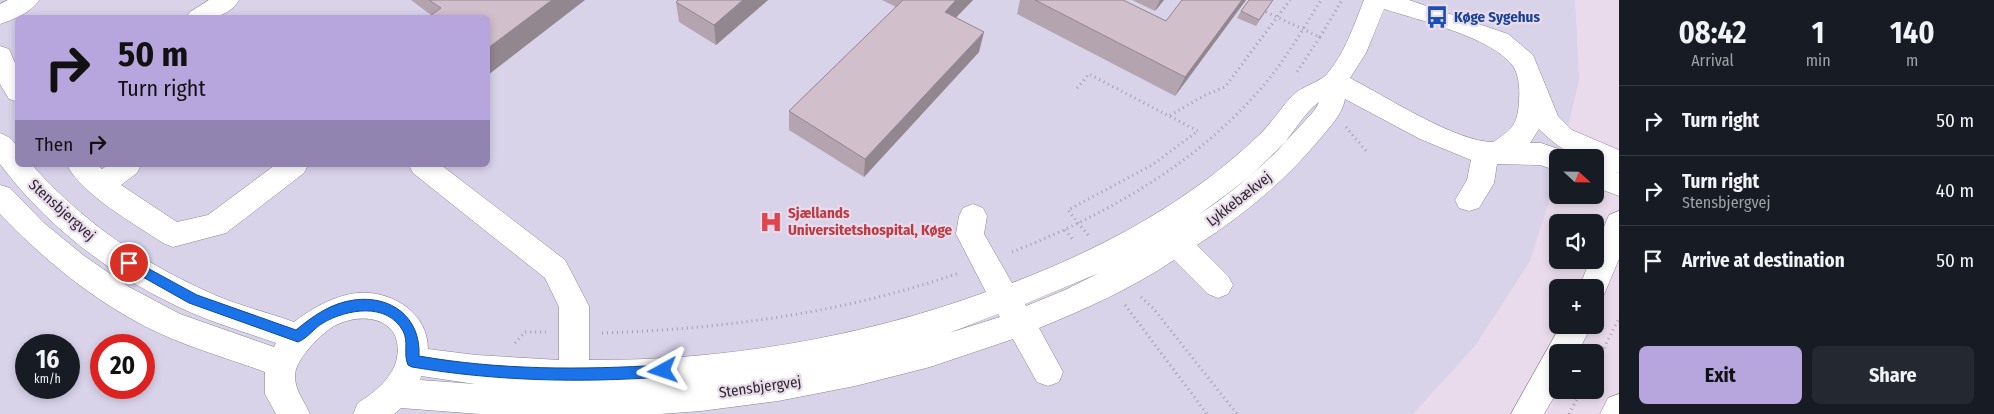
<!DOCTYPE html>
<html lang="en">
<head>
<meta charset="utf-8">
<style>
	body { margin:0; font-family:"Fira Sans Condensed",sans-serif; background:#242831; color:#f1f3f6; height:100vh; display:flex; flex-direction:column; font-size:19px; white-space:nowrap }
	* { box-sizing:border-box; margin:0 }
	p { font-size:16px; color:#9ea1a6 }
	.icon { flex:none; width:28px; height:28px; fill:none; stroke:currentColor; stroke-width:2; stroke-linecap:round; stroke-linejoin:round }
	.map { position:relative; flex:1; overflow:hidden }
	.drawer { display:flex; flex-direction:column; background:#171b24; width:375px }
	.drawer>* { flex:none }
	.hud { position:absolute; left:15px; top:15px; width:475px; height:152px; border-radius:8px; box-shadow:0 2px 8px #0003; background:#b7a5dd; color:#111; overflow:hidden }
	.needle { width:32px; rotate:112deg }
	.fabs { position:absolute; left:1549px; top:149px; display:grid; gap:10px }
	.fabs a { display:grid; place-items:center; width:55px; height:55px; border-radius:8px; background:#171b24; box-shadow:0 2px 8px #0003; font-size:25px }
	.speed { position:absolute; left:15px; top:334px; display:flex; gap:10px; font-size:25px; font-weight:700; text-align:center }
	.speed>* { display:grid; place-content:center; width:65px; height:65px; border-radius:50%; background:#171b24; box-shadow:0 2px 8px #0003; line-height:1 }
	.speed small { font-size:12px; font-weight:400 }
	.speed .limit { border:8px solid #d22; background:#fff; color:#111 }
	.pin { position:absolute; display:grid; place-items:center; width:42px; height:42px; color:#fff; margin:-21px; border:2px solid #fff; border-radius:50%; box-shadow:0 1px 5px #0007 }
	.me { position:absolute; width:55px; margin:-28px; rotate:265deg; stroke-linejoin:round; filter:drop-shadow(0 0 4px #0008) }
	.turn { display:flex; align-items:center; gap:18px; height:105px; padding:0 20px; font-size:22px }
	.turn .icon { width:65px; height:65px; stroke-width:2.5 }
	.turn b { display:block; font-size:35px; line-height:42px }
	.then { display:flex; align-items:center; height:48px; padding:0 20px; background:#0003; gap:10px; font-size:19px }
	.eta { display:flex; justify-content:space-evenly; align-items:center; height:85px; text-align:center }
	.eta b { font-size:30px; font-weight:700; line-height:35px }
	.action { display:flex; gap:10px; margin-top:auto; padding:10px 20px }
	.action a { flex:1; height:58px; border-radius:8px; background:#b7a5dd; color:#111; font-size:20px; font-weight:700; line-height:58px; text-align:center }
	.action a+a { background:#242831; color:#f1f3f6 }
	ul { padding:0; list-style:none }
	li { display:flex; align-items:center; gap:15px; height:70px; padding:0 20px; border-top:1px solid #363941 }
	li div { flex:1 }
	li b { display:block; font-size:19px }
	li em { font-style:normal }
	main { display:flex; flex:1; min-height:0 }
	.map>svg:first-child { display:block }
	.medical { fill:#d8d3e9; fill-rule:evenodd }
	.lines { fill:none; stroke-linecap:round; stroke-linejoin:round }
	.minor-casing { stroke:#8f8392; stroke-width:1 }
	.path { stroke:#a89daa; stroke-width:3; stroke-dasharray:1 4; stroke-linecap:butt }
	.minor { fill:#fff; fill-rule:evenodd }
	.wall { fill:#b4a4af }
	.shaded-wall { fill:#92868f }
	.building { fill:#d1bfcc; stroke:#92868f }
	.route { fill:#1a73e8; stroke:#114b97 }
	.labels { text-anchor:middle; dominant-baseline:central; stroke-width:4.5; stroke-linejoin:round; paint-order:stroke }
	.transit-label { font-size:15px; font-weight:bold; fill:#164399; stroke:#e9dbec; text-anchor:start }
	.street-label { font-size:15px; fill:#2e282f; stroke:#e9dbec }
	.health-label { font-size:15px; font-weight:bold; fill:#be3a42; stroke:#e9dbec; text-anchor:start }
</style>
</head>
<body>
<main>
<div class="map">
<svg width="1619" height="414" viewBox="0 0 1619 414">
	<rect width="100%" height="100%" fill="#e9dbec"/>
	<!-- medical -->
	<path class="medical" d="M0,0H1575L1579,80L1561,157L1558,158L1555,183L1530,261L1475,346L1413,414H0ZM18,18H488V165H18ZM26,345H69V388H26ZM101,345H144V388H101Z"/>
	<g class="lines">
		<defs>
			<path id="minor" d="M8,0H39C32,12 13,20 0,24V4Z
				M209,0H239C227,20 206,18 186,18L190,12Z
				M1364,0H1409L1508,34L1533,55L1558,116L1572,130L1619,150V173L1614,171L1619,173V196L1595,187V164L1604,167L1595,163V158C1572,158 1555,145 1539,129L1530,143H1541L1567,152L1570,158H1558V171L1540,165L1497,164L1494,183L1479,208L1469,211L1459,208L1455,200L1467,180L1471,160L1420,139L1345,99C1342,116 1329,127 1319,140C1284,182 1242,216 1197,245L1228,276L1233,285L1228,294L1218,298L1208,294L1174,260C1132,288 1086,309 1039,328L1063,372L1059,382L1048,386L1037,382L1013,339L930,367L855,386L778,401L701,411L660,414H480L401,408L394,414H353C355,411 356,406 358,403C360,401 364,399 367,397C379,388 392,376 396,362C407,319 364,310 334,326C323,333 314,342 306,352C301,359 295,367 295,376C295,391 304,400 310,414H276L265,394V372C230,359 194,349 161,334C100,306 46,262 0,214V185L10,188L44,223L83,255L129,287L180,314L274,347L276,343C245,332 213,323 183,309C113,277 46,226 0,164V133C18,140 18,148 18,165H32C79,218 139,261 204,290C232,304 264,311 294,322C310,310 326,300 346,295C382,285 428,308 428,349L476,355L559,360V307L545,278L413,173L409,165H441L565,260L589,306V360C723,361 860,338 986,292L956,234L959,216L963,208L973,204L983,208L987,216L984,234L1012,283C1101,249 1188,203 1258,136C1271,124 1280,109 1292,96C1302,86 1322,81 1327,74C1345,53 1354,25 1364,0ZM1384,9C1418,20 1492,37 1513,66C1519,75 1520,89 1519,100C1518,124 1513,129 1493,142C1456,142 1385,96 1350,78L1366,53ZM1319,102C1316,110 1309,116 1303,123C1271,158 1237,190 1198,215C1226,195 1255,174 1279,149C1293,134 1303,114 1319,102ZM1099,273L1065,290L1026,306L1025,304ZM998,314L1000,317L949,333ZM421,376L475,384L420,380Z
				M0,46L9,49L18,70V102L9,99L0,84Z
				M67,165H97L102,169L108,165H141L137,173L121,185L177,222L208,215L275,165H308L304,173L226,233L173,247L163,243C135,224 82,195 67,165Z
				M1619,211V259L1603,297L1595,300V288H1579L1590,260H1595V248L1609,215Z
				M1561,325H1592L1578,352H1558V390L1544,414H1511Z
				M1619,394V414H1600L1608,398Z"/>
		</defs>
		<!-- minor casing -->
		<use href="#minor" class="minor-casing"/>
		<!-- path -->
		<path class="path" d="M1266,12L1320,37L1295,75
			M1320,37L1342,0
			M1077,88L1089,74L1169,116L1205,95L1225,87L1290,0
			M1346,127L1367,152
			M1065,230L1074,241
			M1088,235L1068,210L1152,165L1198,131L1169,116
			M1012,252C1103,216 1190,168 1256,94C1282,66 1301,32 1321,0
			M1141,297L1153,308L1237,414
			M1125,305L1207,414
			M602,333C723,329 844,313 959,273
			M515,343L525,332H546
			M1595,366L1619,318
			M1569,414L1582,390"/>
		<!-- minor -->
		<use href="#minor" class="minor"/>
	</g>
	<!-- wall -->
	<path class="wall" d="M411,0H585L488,18L431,15Z
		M678,0H768L716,45L679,22L676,2Z
		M882,0H973L956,17L979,52L864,177L789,130V111L896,7Z
		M1020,0H1123L1166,21L1246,0L1175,96L1017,14Z
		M1132,0H1164L1155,11Z
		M1273,0L1256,26L1237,18L1241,11Z"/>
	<!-- shaded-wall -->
	<path class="shaded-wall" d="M552,0H585L488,75V48Z
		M743,0H768L716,45L714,25Z
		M956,0H973L942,32L945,12Z
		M1160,0H1164L1155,11Z
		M1242,0H1246L1175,96L1185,77Z
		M984,32L979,52L864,177L865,159Z"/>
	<!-- building -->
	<path class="building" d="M429,0H552L488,48V18H427L441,8Z
		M678,0H743L714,25L676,2Z
		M903,0H956L945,12L984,32L865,159L789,111Z
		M1035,0H1123L1166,21L1182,0H1242L1185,77Z
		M1249,0H1273L1259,20L1241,11Z"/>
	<!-- route -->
	<path class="route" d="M129,258L197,295L296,330C313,316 331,303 354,300C391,295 421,317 419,356C499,370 581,370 663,365L667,367L669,371L667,375L663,377C579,383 495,381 412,367L408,365C403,354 409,342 403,331C387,302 347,309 323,323C314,328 308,338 298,342L189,303L125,267L123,263L125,259Z"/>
	<!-- icons -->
	<defs>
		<symbol id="bus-bare" viewBox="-9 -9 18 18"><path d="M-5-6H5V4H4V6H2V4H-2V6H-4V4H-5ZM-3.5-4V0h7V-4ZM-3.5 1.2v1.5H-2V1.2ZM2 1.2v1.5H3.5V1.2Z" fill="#1a4fb4" stroke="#e9dbec" stroke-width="2.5" paint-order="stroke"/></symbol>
		<symbol id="hospital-bare" viewBox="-9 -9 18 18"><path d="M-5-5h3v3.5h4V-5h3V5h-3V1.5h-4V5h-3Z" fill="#e0444e" stroke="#e9dbec" stroke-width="2.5" paint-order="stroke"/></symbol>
	</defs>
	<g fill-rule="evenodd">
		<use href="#bus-bare" x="1421" y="1" width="32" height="32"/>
		<use href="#hospital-bare" x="755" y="206" width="32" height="32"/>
	</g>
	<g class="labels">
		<!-- transit labels -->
		<g class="transit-label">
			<text x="1454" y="17">Køge Sygehus</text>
		</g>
		<!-- street labels -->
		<g class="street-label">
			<text transform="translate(1239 199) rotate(-38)">Lykkebækvej</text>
			<text transform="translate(62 210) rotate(42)">Stensbjergvej</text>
			<text transform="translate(760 387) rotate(-8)">Stensbjergvej</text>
		</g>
		<!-- health labels -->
		<g class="health-label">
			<text x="788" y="213">Sjællands<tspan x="788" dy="17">Universitetshospital, Køge</tspan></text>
		</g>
	</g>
</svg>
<div class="fabs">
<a><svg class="needle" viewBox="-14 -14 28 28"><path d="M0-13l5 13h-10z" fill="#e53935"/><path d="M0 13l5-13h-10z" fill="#9ea1a6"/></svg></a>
<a><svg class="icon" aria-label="sound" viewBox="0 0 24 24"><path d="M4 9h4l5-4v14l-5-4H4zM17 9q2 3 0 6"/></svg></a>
<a>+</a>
<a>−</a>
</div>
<div class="speed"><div>16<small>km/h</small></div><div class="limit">20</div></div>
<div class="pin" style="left:129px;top:263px;background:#d93025"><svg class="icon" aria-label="arrive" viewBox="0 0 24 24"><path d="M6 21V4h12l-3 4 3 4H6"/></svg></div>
<svg class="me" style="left:663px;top:371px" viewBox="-20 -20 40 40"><path d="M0-17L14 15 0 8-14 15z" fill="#1a73e8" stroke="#fff" stroke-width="4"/></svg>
<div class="hud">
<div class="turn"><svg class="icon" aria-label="right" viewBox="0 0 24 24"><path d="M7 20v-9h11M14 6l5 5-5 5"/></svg><div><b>50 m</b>Turn right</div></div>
<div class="then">Then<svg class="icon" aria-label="right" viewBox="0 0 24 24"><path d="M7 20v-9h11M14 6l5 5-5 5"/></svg></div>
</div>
</div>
<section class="drawer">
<div class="eta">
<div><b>08:42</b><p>Arrival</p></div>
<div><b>1</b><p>min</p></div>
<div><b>140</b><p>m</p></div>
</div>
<ul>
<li><svg class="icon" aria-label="right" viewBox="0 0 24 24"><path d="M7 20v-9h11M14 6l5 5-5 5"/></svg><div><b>Turn right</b></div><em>50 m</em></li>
<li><svg class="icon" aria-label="right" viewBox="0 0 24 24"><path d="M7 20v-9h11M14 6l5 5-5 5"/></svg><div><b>Turn right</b><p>Stensbjergvej</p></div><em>40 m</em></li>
<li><svg class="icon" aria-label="arrive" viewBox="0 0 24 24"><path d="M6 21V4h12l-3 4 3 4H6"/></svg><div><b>Arrive at destination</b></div><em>50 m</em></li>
</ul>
<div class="action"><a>Exit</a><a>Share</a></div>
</section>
</main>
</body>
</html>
